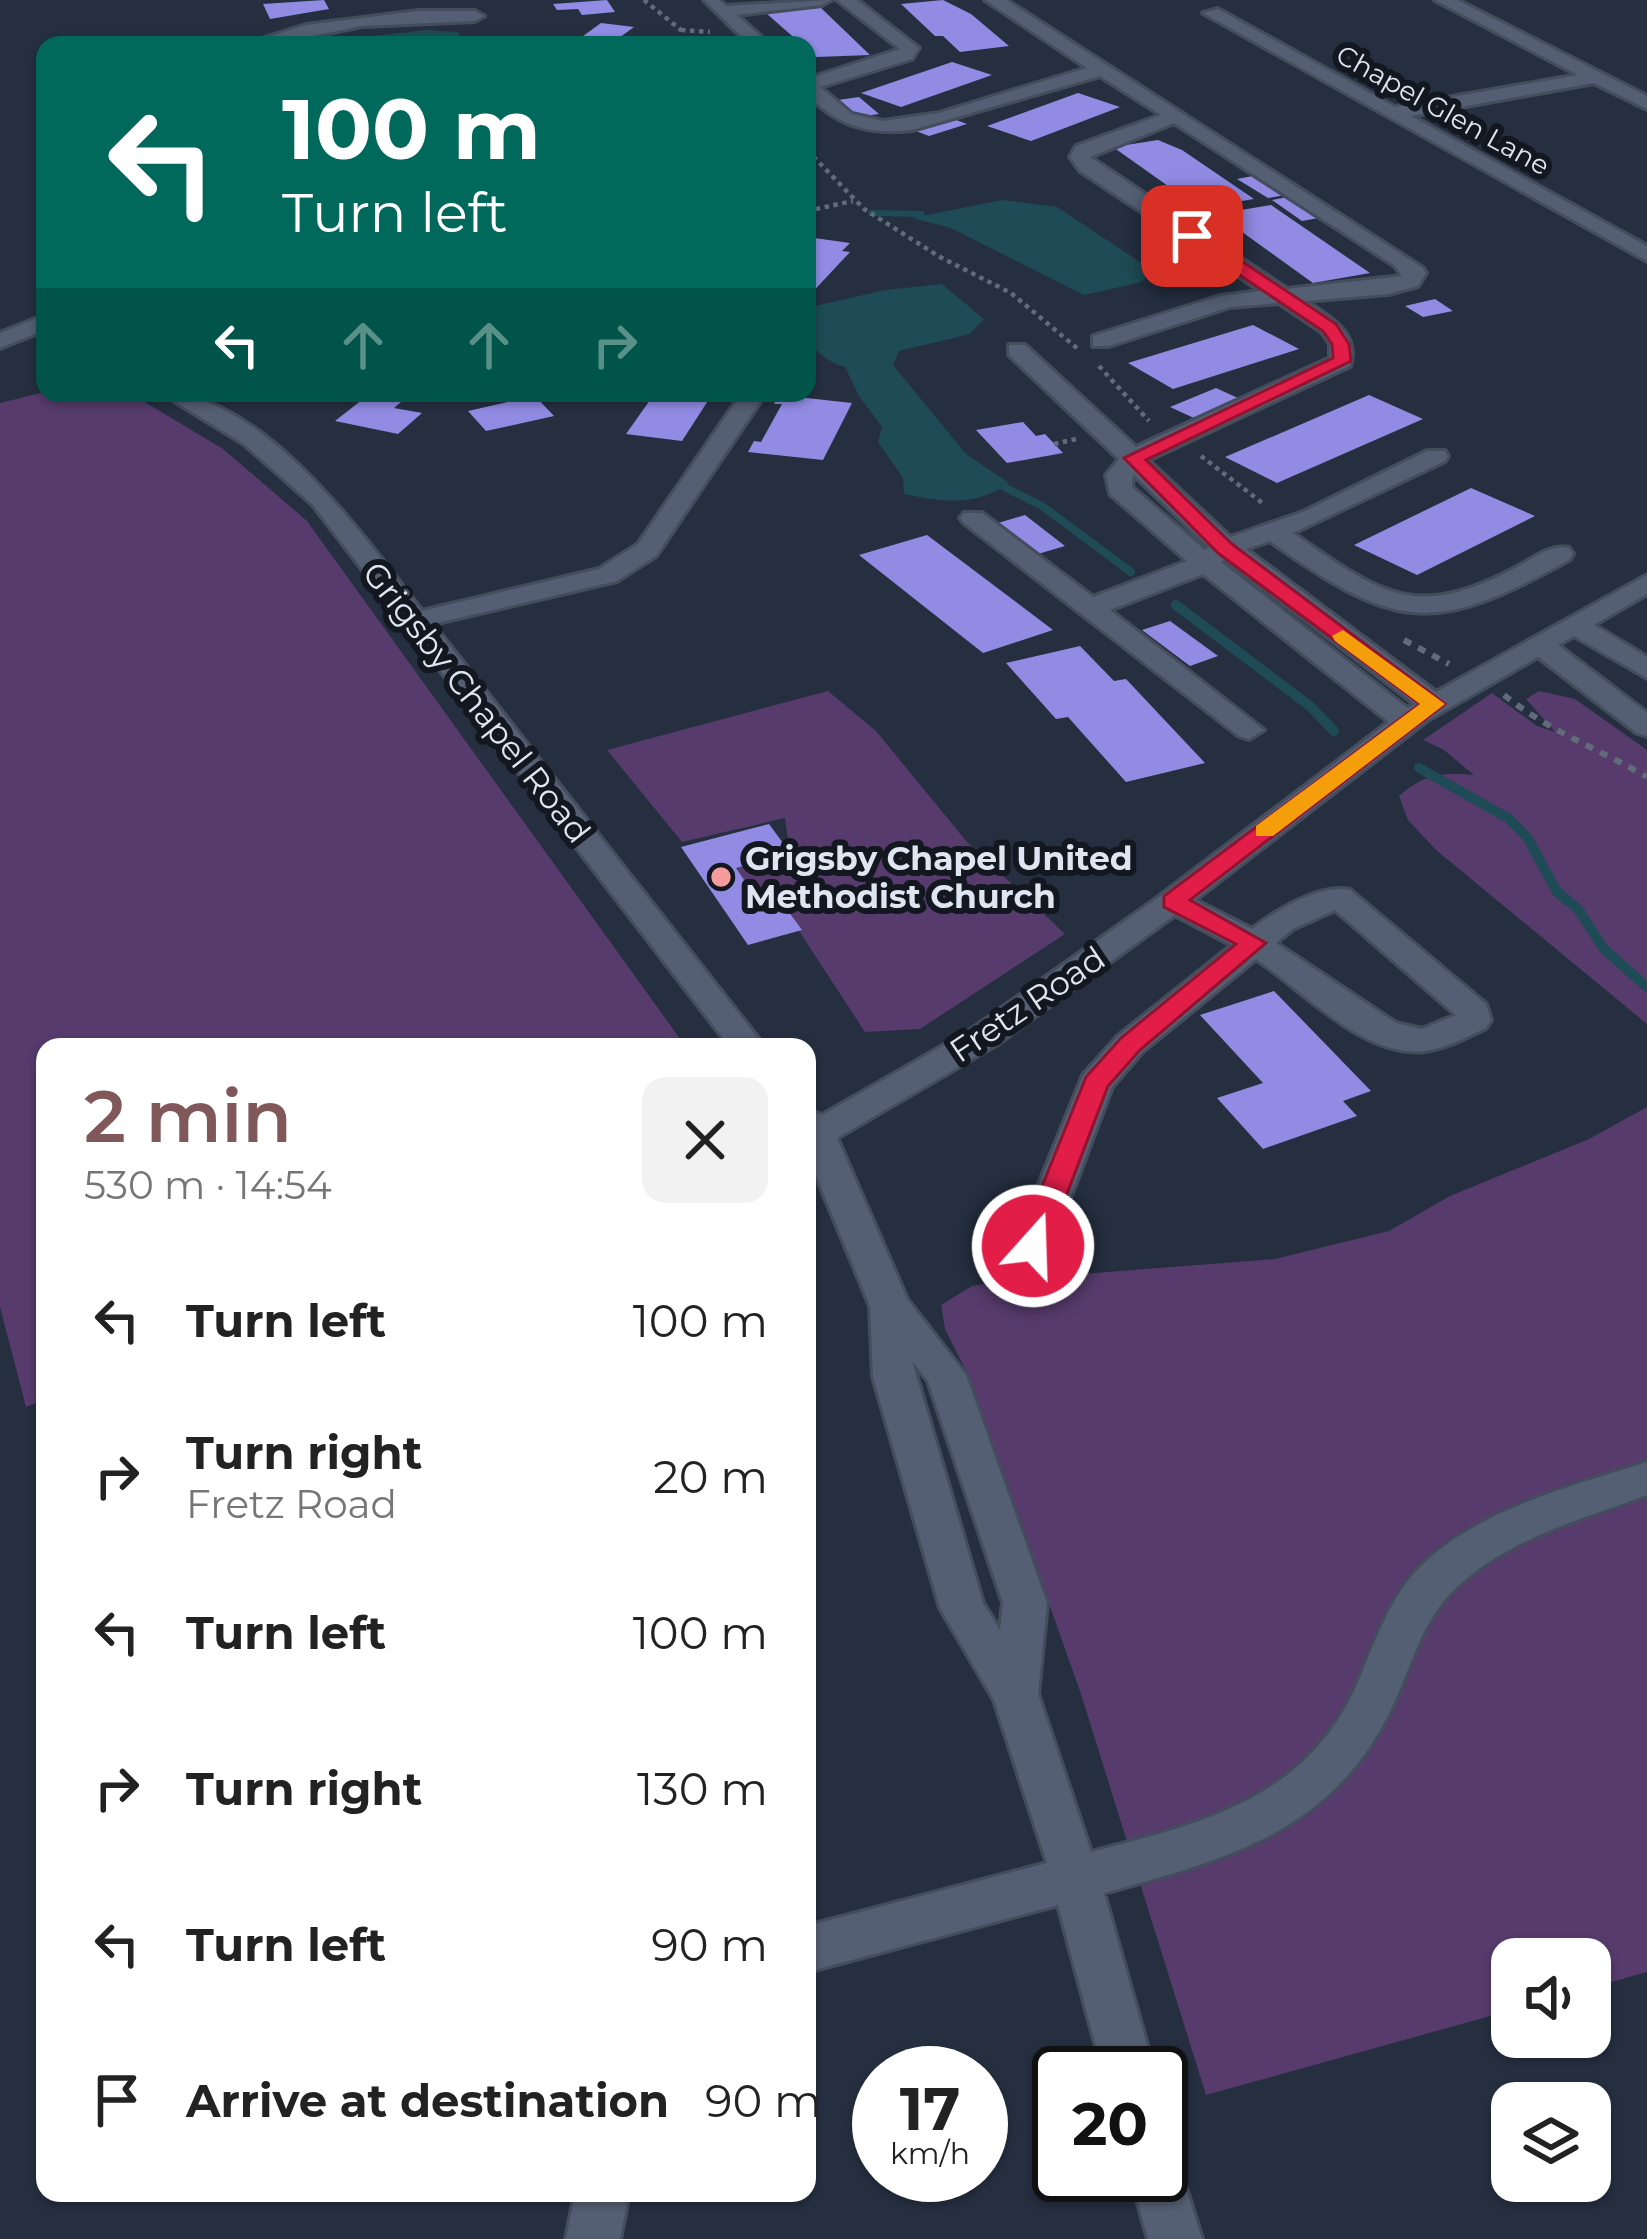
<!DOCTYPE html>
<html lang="en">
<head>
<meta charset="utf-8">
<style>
	body { margin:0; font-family:Montserrat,sans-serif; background:#f2f2f2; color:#222; height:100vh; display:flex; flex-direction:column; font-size:45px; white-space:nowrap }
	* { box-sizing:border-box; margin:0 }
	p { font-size:39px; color:#767676 }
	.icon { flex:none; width:66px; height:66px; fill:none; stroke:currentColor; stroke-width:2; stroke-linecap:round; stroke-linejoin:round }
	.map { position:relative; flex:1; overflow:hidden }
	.panel { position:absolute; left:36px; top:1038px; width:780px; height:1164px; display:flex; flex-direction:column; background:#fff; border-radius:24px; box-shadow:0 3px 9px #0004 }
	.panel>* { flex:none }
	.hud { position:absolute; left:36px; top:36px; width:780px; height:366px; border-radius:24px; box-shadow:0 3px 9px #0004; background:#00695c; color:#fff; overflow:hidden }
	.controls { position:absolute; left:1491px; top:1938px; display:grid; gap:24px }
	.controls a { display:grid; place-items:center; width:120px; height:120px; border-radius:24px; background:#fff; box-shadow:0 3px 9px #0004; font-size:60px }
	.speed { position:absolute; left:852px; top:2046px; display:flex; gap:24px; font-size:60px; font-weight:700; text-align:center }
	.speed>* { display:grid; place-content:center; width:156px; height:156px; border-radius:50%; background:#fff; box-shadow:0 3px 9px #0004; line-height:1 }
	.speed small { font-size:30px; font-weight:400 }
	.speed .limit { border:6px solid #111; border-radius:18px; background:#fff; color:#111 }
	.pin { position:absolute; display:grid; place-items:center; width:102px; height:102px; color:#fff; margin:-51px; border-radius:24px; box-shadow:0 6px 18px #0006 }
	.me { position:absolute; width:132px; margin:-66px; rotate:20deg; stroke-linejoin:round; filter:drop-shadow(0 0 9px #0008) }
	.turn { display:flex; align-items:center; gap:42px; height:252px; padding:0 48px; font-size:54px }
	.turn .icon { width:156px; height:156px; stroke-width:2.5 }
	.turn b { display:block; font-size:84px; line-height:102px }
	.lanes { display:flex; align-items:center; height:114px; padding:0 48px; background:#0003; justify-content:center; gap:60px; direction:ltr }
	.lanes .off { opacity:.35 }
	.round { display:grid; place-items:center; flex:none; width:126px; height:126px; border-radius:24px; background:#f2f2f2 }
	.overview { display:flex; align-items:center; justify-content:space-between; height:204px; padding:0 48px }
	h1 { font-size:72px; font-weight:600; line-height:90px; color:#815859 }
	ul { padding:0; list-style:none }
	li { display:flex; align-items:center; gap:36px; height:156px; padding:0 48px }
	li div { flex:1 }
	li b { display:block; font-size:45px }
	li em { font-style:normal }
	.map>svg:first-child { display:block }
	.green { fill:#563b6c }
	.water { fill:#1e4b55 }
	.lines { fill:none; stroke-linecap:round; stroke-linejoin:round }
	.stream-far2 { stroke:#1e4b55; stroke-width:6 }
	.stream-far1 { stroke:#1e4b55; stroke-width:8 }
	.stream { stroke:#1e4b55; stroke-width:10 }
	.building { fill:#918be4 }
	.minor-casing { stroke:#444d5c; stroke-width:6 }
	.path-far1 { stroke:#626b7a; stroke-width:4.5; stroke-dasharray:4.5 4.5; stroke-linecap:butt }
	.path { stroke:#626b7a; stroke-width:6; stroke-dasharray:8 8; stroke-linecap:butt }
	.minor { fill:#545f73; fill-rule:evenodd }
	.route { fill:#e11d48; stroke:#92132f; stroke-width:3 }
	.slow { fill:#f59e0b }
	.poi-dot { fill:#f59b9d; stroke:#13171f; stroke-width:4.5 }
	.labels { text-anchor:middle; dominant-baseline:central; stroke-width:12; stroke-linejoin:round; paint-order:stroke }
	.far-street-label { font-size:27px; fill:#dfe6f2; stroke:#13171f }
	.street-label { font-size:33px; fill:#dfe6f2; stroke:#13171f }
	.poi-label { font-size:33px; font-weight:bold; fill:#dfe6f2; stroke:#13171f; text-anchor:start }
</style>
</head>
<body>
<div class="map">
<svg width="1647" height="2239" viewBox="0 0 1647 2239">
	<rect width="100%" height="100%" fill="#252f40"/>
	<!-- green -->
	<path class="green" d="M45,392L128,393L138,398L223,449L307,521L686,1047H45V1399L26,1407L0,1307V403Z
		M828,691L876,731L967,842L1065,934L920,1029L865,1032L769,885L751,890L736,868L790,854L785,818L682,842L607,750Z
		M1539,691L1575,699L1647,750V1024L1436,850L1408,820L1399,796C1424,774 1442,772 1474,775L1444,750L1423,740L1492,693L1537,726L1555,732L1526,699Z
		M1647,1107V1972L1590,1988V1959H1512V2010L1206,2095L1081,1694L968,1375L945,1329L941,1305L972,1286L1017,1279L1275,1259L1389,1231L1450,1196L1589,1139Z"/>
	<!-- water -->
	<path class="water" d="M427,30L458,32L464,41L519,38L541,45H292Z
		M1002,200L1057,207L1152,270L1142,282L1084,295L951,228L912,218Z
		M942,284L984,319L970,334L899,351L893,365L966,454L1009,483C976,507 943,502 904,494L903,478L878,442L882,427L859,396L845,367C813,356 807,343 807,310L815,306L885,290Z"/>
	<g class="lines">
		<!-- stream-far2 -->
		<path class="stream-far2" d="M871,213L922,214"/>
		<!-- stream-far1 -->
		<path class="stream-far1" d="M1004,487L1042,506L1131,572"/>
		<!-- stream -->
		<path class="stream" d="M1176,605L1311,707L1334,731
			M1419,768L1508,818L1527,837L1557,892L1578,909L1604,949L1647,987"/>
	</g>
	<!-- building -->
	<path class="building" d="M324,0L329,9L270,19L263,4Z
		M607,0L615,12L582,15L578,9L557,10L553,4Z
		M943,0L971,14L1009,46L960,52L943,36H935L901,4Z
		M820,7L870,55L816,57L766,13Z
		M601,23L634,27L612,43L579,39Z
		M952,62L992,75L901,107L861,93Z
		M1078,93L1120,107L1031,141L987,126Z
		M859,97L879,114L858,117L838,100Z
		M951,118L967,124L929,136L913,130Z
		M1158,140L1182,150L1254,199L1199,208L1113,147Z
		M1258,175L1290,194L1268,198L1237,179Z
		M1293,196L1324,217L1302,221L1272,200Z
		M1271,205L1370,273L1313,283L1217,214Z
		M807,237L850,243L842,251L850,252L807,298Z
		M1435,299L1453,311L1423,317L1405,306Z
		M1253,325L1299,349L1173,389L1128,363Z
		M1216,388L1240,399L1194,418L1170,407Z
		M655,393H713L682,441L626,434Z
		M779,395L852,403L823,460L748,452L754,441L761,442L782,404H774Z
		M1369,395L1423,419L1277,483L1225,457Z
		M367,396L401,402L394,408L422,413L398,434L335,421Z
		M535,396L554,416L486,431L468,411Z
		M1023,422L1036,436L1045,434L1063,453L1007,463L976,430Z
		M1471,488L1535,516L1417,575L1354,545Z
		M1025,515L1065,546L1038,554L998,523Z
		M927,535L1053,630L983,653L859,555Z
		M1170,621L1218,656L1190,666L1142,630Z
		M1080,646L1114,681L1126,679L1205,763L1126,782L1068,717L1056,719L1006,663Z
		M769,824L791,854L736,868L751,890L769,885L802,930L748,945L681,847Z
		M1274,991L1371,1091L1343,1101L1357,1116L1263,1149L1217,1098L1263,1083L1200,1015Z"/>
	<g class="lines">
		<defs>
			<path id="minor" d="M704,0H719L726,6L831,0L822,5L737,15L770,45H750Z
				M837,0H857L919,48L912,59L820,87L852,114L883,121L939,113L1087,68L985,0H1006L1423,268L1426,273L1418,286L1388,294L1305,301C1330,317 1360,333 1350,366L1148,460L1230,537L1303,512L1427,451H1445L1448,456L1445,461L1293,533C1382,595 1415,622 1519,566C1535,557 1551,544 1569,548L1573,554L1569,560C1434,635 1396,631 1270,541L1246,549L1436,692L1647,575V594L1594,625L1647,657V678L1574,636L1558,645L1647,713V736L1637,733L1538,657L1428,720L1195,900L1252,929C1275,911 1320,883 1350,890L1486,1004L1491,1020L1486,1028C1467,1037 1447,1048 1425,1051C1363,1058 1303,990 1256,959L1142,1052L1112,1087L1052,1246L1046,1256L1033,1260L1020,1256L1014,1246L1083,1075L1118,1036L1232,945L1175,915L996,1045L837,1138L907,1299L966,1375L1047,1603L1038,1694L1091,1852C1198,1824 1302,1801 1354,1691C1374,1647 1387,1598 1424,1563C1483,1508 1572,1486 1647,1462V1495C1582,1519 1510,1538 1458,1586C1420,1620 1411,1670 1389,1714C1328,1834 1224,1860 1104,1893L1155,2073H1103L1058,1905L807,1972V1926L1047,1863L994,1700L940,1608L873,1377L870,1306L807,1154V1109L822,1115L972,1029L1156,899L1389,722L1203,574L1110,610L1264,730L1249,739L1239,736L964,523L960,518L964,513H982L1093,597L1187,561L1110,494L1106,475L1119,459L1009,355V345H1025L1136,447L1330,358V344L1322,332L1279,303L1230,307L1109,346H1093V336L1220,296L1261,291L1080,171L1070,157L1076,146L1161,115L1100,76L912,130C867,135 840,126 807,95V79L900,49ZM1174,123L1395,266L1402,276L1287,289L1090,157ZM1133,474L1209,547L1205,550L1132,487ZM1226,559L1415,704L1407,708L1221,562ZM1335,910L1456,1015L1422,1029L1396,1023L1276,943L1293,929ZM912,1361L928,1381L1003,1603L1000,1630L983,1603Z
				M1435,0H1457L1647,96V109L1594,83L1411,116L1647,246V261L1203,13L1218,9L1395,107L1578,75Z
				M418,11H475L484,16L475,21L362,26L270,45H243L306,25Z
				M45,315V330L0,348V333Z
				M161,393C263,393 364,537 422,611L599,569L638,544L742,393H766L656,556L617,581L433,624L765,1047H730L312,504L244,444Z
				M1161,2150L1176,2156L1202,2239H1148L1130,2175H1161Z
				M575,2193H629L620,2239H566Z"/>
		</defs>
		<!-- minor casing -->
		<use href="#minor" class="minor-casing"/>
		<!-- path-far1 -->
		<path class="path-far1" d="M644,0L681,30L678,45
			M681,30L710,32
			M807,150L864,209L940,257L1011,293L1078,349
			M807,211L853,201
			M1099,366L1149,421
			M1054,444L1076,439
			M1201,456L1265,505"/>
		<!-- path -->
		<path class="path" d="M1404,640L1449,664
			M1504,695C1547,730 1599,749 1647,777"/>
		<!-- minor -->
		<use href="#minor" class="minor"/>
	</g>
	<!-- route -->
	<path class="route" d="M1186,232H1198L1336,324L1349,344L1351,361L1146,460L1232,544L1445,704L1190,900L1266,943L1140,1050L1108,1086L1047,1246L1033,1257L1018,1246L1086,1077L1121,1038L1236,944L1164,907V896L1420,704L1218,553L1124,458L1333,358L1332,344L1323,331L1186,239Z"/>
	<!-- slow -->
	<path class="slow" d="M1343,630L1445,704L1273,836H1256V826L1420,704L1335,641L1332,636Z"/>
	<!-- markers -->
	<circle class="poi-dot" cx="721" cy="877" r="12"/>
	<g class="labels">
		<!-- far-street labels -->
		<g class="far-street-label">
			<text transform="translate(1443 110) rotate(29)">Chapel Glen Lane</text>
		</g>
		<!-- street labels -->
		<g class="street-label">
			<text transform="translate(477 702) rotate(52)">Grigsby Chapel Road</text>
			<text transform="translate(1027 1004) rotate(-34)">Fretz Road</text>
		</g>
		<!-- poi labels -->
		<g class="poi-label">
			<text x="745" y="858">Grigsby Chapel United<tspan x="745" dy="38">Methodist Church</tspan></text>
		</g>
	</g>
</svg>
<div class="controls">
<a><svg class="icon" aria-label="sound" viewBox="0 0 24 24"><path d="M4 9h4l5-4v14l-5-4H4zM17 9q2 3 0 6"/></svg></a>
<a><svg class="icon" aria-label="layers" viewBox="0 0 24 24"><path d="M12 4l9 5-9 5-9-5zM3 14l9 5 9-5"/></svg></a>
</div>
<div class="speed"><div>17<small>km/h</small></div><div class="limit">20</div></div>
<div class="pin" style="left:1192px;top:236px;background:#d93025"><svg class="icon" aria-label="arrive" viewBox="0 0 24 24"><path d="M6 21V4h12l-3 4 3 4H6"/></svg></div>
<svg class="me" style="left:1033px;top:1246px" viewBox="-20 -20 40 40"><circle r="17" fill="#e11d48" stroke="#fff" stroke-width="3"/><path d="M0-11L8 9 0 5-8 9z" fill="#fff"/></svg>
<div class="hud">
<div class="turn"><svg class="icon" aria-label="left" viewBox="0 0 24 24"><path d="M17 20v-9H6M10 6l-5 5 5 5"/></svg><div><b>100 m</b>Turn left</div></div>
<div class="lanes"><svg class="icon" aria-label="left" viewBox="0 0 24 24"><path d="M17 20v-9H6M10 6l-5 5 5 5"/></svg><svg class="icon off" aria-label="ahead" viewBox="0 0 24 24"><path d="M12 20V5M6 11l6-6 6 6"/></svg><svg class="icon off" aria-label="ahead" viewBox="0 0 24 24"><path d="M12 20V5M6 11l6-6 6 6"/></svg><svg class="icon off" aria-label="right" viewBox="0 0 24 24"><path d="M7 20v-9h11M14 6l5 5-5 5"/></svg></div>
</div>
<section class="panel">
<div class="overview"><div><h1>2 min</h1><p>530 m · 14:54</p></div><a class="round"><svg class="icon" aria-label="close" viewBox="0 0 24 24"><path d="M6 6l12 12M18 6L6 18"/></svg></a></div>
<ul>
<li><svg class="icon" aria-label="left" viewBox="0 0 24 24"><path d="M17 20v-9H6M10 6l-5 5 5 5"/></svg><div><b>Turn left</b></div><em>100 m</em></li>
<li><svg class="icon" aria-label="right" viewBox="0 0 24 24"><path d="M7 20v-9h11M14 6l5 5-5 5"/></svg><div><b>Turn right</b><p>Fretz Road</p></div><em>20 m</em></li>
<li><svg class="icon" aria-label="left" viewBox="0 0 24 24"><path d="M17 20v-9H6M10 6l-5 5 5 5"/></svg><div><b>Turn left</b></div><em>100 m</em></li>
<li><svg class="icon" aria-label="right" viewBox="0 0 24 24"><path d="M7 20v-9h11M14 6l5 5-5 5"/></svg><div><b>Turn right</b></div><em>130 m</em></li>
<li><svg class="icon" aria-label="left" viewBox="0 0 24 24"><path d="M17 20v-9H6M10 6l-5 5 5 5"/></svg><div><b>Turn left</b></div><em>90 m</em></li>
<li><svg class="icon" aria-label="arrive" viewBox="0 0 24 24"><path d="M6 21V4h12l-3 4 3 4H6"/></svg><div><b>Arrive at destination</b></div><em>90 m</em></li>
</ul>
</section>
</div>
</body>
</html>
